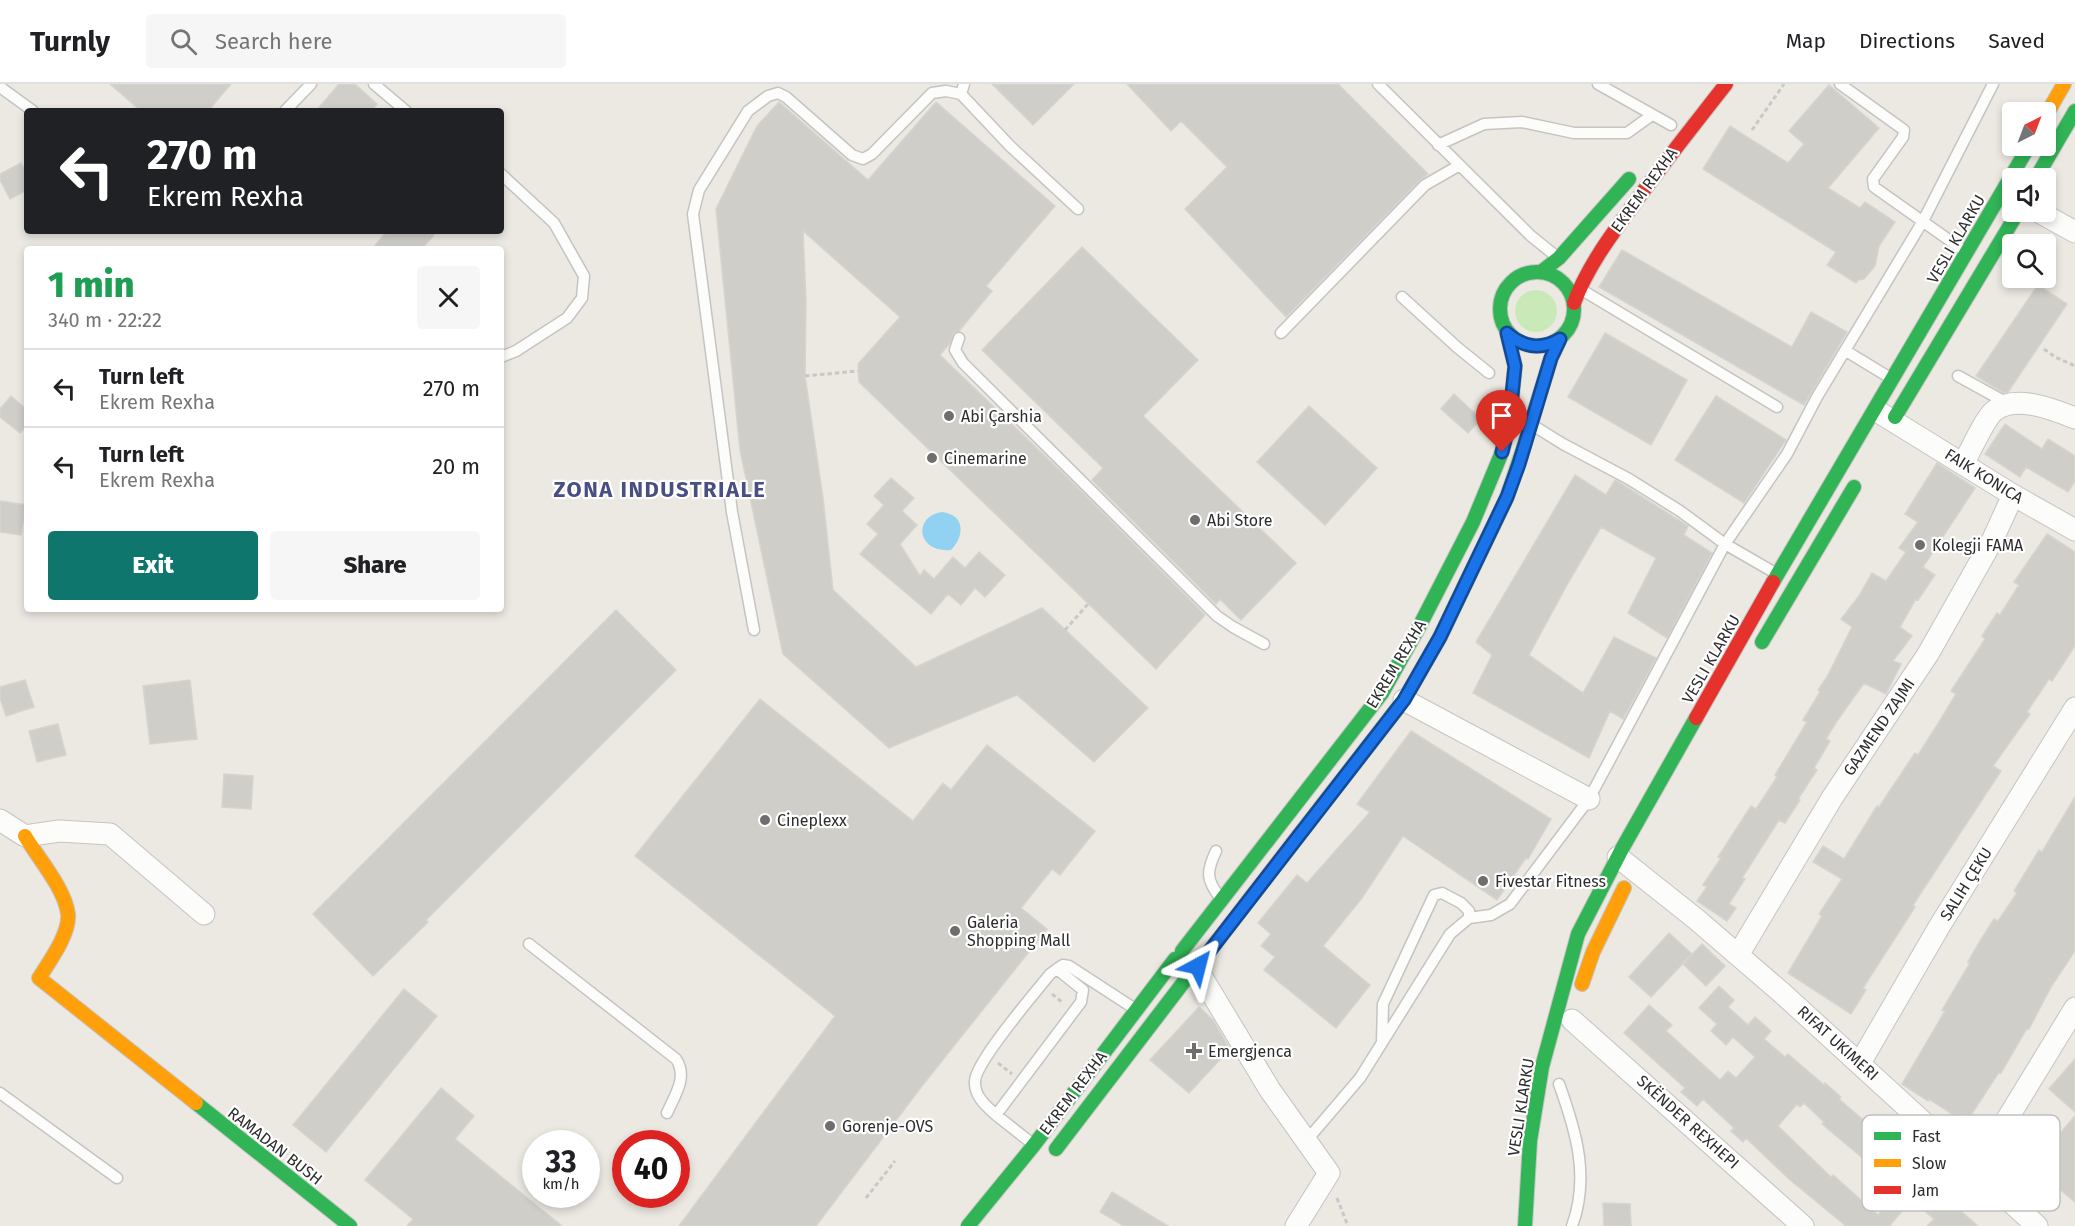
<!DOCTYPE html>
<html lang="en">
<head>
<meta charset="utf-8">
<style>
	body { margin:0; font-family:"Fira Sans",sans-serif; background:#f6f6f6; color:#202124; height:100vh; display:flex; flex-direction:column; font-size:22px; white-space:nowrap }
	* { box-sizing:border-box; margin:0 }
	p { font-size:20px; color:#757577 }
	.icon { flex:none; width:33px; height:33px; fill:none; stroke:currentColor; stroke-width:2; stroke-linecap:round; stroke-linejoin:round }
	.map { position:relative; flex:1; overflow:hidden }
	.panel { position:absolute; left:24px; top:162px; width:480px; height:366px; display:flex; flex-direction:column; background:#fff; border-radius:6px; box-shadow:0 3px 9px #0003 }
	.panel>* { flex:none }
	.hud { position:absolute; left:24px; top:24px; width:480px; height:126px; border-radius:6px; box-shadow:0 3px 9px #0003; background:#202124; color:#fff; overflow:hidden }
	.needle { width:39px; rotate:42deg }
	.tools { position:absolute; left:2002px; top:18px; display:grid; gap:12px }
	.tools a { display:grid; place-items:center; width:54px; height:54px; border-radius:6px; background:#fff; box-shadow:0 3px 9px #0003; font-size:30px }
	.speed { position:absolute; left:522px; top:1046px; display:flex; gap:12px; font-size:30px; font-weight:700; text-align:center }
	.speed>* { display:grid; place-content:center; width:78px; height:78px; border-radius:50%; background:#fff; box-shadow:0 3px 9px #0003; line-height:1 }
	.speed small { font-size:15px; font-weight:400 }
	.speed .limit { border:9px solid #d22; background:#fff; color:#111 }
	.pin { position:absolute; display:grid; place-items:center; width:51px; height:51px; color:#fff; margin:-62px -26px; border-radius:50% 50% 50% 0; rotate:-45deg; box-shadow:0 0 6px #0007 }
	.pin .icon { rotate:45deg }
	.me { position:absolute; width:66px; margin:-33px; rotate:38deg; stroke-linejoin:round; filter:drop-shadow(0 0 4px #0008) }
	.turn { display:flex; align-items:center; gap:21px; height:126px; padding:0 24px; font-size:27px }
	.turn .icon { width:78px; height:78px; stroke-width:2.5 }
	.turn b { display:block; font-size:42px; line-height:51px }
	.round { display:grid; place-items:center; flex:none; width:63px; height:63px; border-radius:6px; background:#f6f6f6 }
	.summary { display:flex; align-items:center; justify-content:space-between; height:102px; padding:0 24px }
	h1 { font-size:36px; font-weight:800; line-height:45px; color:#1e9e55 }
	.action { display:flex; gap:12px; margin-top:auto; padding:12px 24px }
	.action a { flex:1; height:69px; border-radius:6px; background:#0f766e; color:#fff; font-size:24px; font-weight:800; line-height:69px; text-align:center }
	.action a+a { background:#f6f6f6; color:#202124 }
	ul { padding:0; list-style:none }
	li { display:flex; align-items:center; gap:18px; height:78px; padding:0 24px; border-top:2px solid #e0e0e0 }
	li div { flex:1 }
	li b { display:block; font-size:22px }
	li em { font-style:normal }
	header { display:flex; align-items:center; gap:36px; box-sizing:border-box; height:84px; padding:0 30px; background:#fff; border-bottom:2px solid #e0e0e0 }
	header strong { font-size:28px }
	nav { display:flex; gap:33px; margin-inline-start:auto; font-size:21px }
	.search { width:420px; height:54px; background:#f6f6f6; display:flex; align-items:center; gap:15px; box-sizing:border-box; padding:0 21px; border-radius:6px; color:#757577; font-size:22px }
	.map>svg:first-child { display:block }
	.green { fill:#cae9b9 }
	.water { fill:#91d2f2 }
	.building { fill:#d0cec9; stroke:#d7d4ce; stroke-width:1.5; fill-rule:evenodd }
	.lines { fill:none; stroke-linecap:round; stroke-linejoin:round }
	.lane-casing { stroke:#c5c4c3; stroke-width:13 }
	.street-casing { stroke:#c5c4c3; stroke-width:23 }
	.fast-casing { stroke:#c5c4c3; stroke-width:16 }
	.slow-casing { stroke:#c5c4c3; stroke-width:16 }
	.jam-casing { stroke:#c5c4c3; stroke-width:16 }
	.path { stroke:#c8c8c8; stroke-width:3; stroke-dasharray:4.5 3; stroke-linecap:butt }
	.lane { stroke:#fcfcfb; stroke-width:10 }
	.street { stroke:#fcfcfb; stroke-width:21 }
	.fast { stroke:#30b455; stroke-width:14 }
	.slow { stroke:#ff9f0a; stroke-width:14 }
	.jam { stroke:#e5322d; stroke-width:14 }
	.route-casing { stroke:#114b97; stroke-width:15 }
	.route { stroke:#1a73e8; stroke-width:10 }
	.poi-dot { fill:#706e6c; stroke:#fff; stroke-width:2 }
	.labels { text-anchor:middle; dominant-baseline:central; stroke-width:4.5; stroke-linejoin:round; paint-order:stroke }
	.street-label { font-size:16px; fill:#2d2d2d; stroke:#fff }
	.poi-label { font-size:16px; fill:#2d2d2d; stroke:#fff; text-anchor:start }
	.district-label { font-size:22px; font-weight:bold; letter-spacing:1.5px; fill:#494f82; stroke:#fff }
	.key { fill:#fff; stroke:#c0c0c0; stroke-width:1.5 }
	.key-label { font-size:16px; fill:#2d2d2d }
</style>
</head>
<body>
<header>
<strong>Turnly</strong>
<div class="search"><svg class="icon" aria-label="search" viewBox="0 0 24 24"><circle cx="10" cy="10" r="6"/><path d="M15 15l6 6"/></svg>Search here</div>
<nav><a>Map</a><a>Directions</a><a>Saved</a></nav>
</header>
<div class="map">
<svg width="2075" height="1142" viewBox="0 0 2075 1142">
	<rect width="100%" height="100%" fill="#ece8e2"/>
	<!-- green -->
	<path class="green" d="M1515 227a21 21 0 1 1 42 0a21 21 0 1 1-42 0Z"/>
	<!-- water -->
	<path class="water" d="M942,428C965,431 965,451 951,466C916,469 913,432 942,428Z"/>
	<!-- building -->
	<path class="building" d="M110,0H231L208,27H141Z
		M339,0H355L377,20L371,27H316Z
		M992,0H1074L1033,41Z
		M1127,0H1338L1428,90L1420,96L1286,233L1185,125L1227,83L1181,37L1171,47Z
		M1829,1L1879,44L1828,104L1860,124L1865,118L1895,138L1879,162L1875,182L1864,195L1858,196L1856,199L1827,181L1836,168L1703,85L1730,42L1788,79L1804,60L1789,47Z
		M779,18L868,96L936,18L1055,122L986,202L992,207L959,247L954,249L950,259L940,271L1074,400L1205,531L1156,585L859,298L858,280L900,233L803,147L806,216L805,292L823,414L833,506L916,583L1042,524L1148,624L1094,678L1017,611L889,664L783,570L740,366L716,125L757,42Z
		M21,79L27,90V106L10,115L0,96V90Z
		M387,147H437L422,165H372Z
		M1082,163L1198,276L1143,332L1296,479L1241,536L1220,515L1216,520L1092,396L1103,384L982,266Z
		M1622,166L1792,263L1811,228L1847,248L1804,321L1599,203Z
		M2038,201L2067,220L2008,308L2004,309L1976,292Z
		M1605,249L1687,296L1651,361L1568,313Z
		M1454,310L1481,335L1468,349L1441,325Z
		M11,312L27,326V341L20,349L0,333V325Z
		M1716,312L1786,356L1744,419L1675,376Z
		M1309,322L1377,384L1325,441L1257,378Z
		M2005,340L2042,365L2048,355L2075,372V397L2068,408L2026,383L2020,393L1985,370Z
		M1937,379L1975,404L1923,483L1935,491L1918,516L1916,515L1900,543L1912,552L1893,577L1901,580L1886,610L1864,599L1837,637L1826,655L1830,657L1814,684L1817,686L1798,715L1800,716L1785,739L1779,736L1742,794L1745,795L1729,820L1736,824L1727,837L1697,817L1707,803L1703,801L1721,774L1718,773L1751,722L1756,725L1777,693L1775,691L1807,638L1803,636L1820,608L1818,606L1827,593L1852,543L1841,535L1859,512L1872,489L1886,497L1906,468L1899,464L1918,438L1905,430Z
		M1575,391L1606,411L1615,396L1625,402L1688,442L1684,451L1712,469L1667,554L1628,529L1656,474L1601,443L1568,499L1529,571L1583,609L1614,553L1656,574L1623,635L1610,627L1589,674L1473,609L1492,571L1476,558Z
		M891,394L914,414L902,427L917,441L900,460L920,492L924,486L934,495L953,473L965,484L979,468L1005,491L985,513L975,504L961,521L948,510L931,530L860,470L878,450L867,440L884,421L874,412Z
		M0,417L26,421L21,451L0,448Z
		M2047,450L2075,468V562L2052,597L2049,595L2027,628L2030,630L1993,682L2001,687L1913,821L1915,823L1863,904L1866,906L1851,930L1788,889L1822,832L1819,830L1842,795L1813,778L1823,762L1844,775L1877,722L1879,723L1915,669L1918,671L1939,638L1956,610L1951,607L1985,555L1982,552L1997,529L2000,531L2019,501L2014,498Z
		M616,526L676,586L426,836L428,838L373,892L313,830Z
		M25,596L34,623L6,632L0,614V603Z
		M190,596L197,655L150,660L143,602Z
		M760,615L913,737L943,699L951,706L987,661L1095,747L1060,791L1052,785L1021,824L1047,845L922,1002L816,1142H679L835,932L635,772Z
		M58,640L66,671L37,678L29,647Z
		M1411,647L1551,735L1528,775L1526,774L1497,816L1403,752L1362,814L1323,862L1370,901L1336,944L1264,886L1275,873L1261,862L1271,850L1258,839L1297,791L1307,799L1370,728L1357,720Z
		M224,690L253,692L251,725L222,723Z
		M2075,713V867L2051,903L2029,945L2027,944L2001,989L1999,988L1966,1039L1929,1015L1928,1017L1902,1000L1945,927L1942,926L1970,879L1968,878L1980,857L1994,835L1998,837L2017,809L2014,807L2039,766L2042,768Z
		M1669,849L1692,870L1651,913L1629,893Z
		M1702,860L1725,882L1706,902L1683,880Z
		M1719,902L1734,916L1728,923L1748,941L1755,933L1771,947L1764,955L1785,973L1788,970L1824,1001L1825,999L1841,1013L1839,1015L1876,1047L1916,1087L1932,1099L1934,1096L1950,1110L1946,1114L1978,1142H1927L1934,1135L1912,1116L1890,1141L1892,1142H1846L1789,1095L1746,1054L1743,1058L1731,1047L1734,1044L1703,1015L1697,1022L1681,1008L1685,1004L1624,949L1649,921L1672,941L1666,947L1720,996L1728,987L1736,994L1755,973L1733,953L1726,961L1711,947L1717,940L1699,924ZM1804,1019L1824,1038L1822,1040L1859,1071L1897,1109L1878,1131L1833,1091L1831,1093L1778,1042L1797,1020L1800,1023Z
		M404,905L437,932L326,1068L293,1041Z
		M1199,923L1213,936L1230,965L1189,1009L1150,976Z
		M2075,975V1028L2049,1005Z
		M441,1004L474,1032L455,1055L562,1142H407L413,1135L365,1096Z
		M2075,1032V1118L2027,1078L2021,1085L2009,1074L2032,1048L2049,1062Z
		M1112,1108L1168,1142H1124L1100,1128Z
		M1603,1119L1630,1120L1631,1142H1604Z"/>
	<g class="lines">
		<defs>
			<path id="lane" d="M374,0L406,27
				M964,0L961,10L1010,62L1078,125
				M1378,0L1531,152L1557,173
				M1598,0L1671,41
				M1840,0L1904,46L1903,53L1873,95L1874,103L1966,168
				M0,3L33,27
				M285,27L311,0
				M1438,61L1484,40L1522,38L1574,49H1627L1652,31
				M501,90L554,139L584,192L582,214L567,234L516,267L501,273
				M1582,206L1777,323
				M1402,213L1458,264L1489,289
				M1281,249L1425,101L1458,82
				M959,254L955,266L963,279L1217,532L1233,543L1264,560
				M1846,267L1892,295
				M1958,292L2007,319
				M1534,342L1563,360L1629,395L1680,427L1725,460L1777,490
				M754,546L732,428L693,130L699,106L748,27L768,12L778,9L786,13L852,71L863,75L872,70L932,9L946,7L961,10
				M1216,767C1206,788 1206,796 1221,815
				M529,860L676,975C688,993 675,1011 667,1029
				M1057,885L1083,906L1081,918L996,1031C986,1022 974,1012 975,997C976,977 1035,909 1050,890Z
				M1057,885L1063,881L1069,882L1135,925
				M1382,958L1383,920L1434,811L1442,809L1461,819L1469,827V834
				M1559,1000C1576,1047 1590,1093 1572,1142
				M0,1009L117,1094
				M996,1031L1034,1061
				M1307,1056L1360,994L1450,850L1469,834L1491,831L1510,820L1589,715L1725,460L1787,370L1817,313L1923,137L1993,0"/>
			<path id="street" d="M2039,128L2075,148
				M1880,329L2013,411L2075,446
				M1963,380C1970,368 1985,334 1994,327C2015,310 2052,325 2075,334
				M1404,616L1589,715
				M0,736L25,752L59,747L110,750L204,830
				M1618,773L1696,835L1782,909L2037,1142
				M1738,871L1832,714L1928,570L1992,457L2013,411
				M1197,885L1270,1006L1329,1089L1296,1142
				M1572,936L1803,1142
				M1860,979L1939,843L2075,624
				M1976,1086L2075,924"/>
			<path id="fast" d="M2036,94L2075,27
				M1500 225a37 37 0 1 1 74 0a37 37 0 1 1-74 0Z
				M1541,188L1559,174L1629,95
				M1895,333L2018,128
				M1773,498L2029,62
				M1762,558L1854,403
				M1299,751L1404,616L1440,553L1507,413L1524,362
				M1182,867L1382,609L1419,543L1473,438L1502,368L1509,342
				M196,1019L350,1142
				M1056,1065L1186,895
				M968,1142L1034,1061L1175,875
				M1525,1142L1530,1057L1542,983L1578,850L1623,763L1696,634"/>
			<path id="slow" d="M2046,31L2064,0
				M1507,249L1515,282L1509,342
				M1524,362L1551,274L1560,255
				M25,752C38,774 65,805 68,830C70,850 49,878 39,894L196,1019
				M1582,900L1593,868L1624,804"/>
			<path id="jam" d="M1574,219C1587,184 1609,154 1631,124C1661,82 1694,41 1726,0
				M1696,634L1773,498
				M1198,882L1299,751"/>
		</defs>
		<!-- lane casing -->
		<use href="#lane" class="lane-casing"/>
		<!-- street casing -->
		<use href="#street" class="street-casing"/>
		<!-- fast casing -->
		<use href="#fast" class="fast-casing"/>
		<!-- slow casing -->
		<use href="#slow" class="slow-casing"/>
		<!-- jam casing -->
		<use href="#jam" class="jam-casing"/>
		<!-- path -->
		<path class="path" d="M1752,46L1784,0
			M2044,265L2055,273L2075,282
			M805,292L858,287
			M1065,546L1088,520
			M1052,910L1063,919
			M998,979L1012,990
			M866,1114L895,1077
			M1337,1114L1348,1142"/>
		<!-- lane -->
		<use href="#lane" class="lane"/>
		<!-- street -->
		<use href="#street" class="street"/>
		<!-- fast -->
		<use href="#fast" class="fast"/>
		<!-- slow -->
		<use href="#slow" class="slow"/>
		<!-- jam -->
		<use href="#jam" class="jam"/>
	</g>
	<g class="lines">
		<defs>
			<path id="route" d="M1198,882L1404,616L1440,553L1507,413L1519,380L1551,274L1560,255C1541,266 1524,264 1507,249L1515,282L1509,340L1502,368"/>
		</defs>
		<!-- route casing -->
		<use href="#route" class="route-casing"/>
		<!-- route -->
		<use href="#route" class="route"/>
	</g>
	<!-- markers -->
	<g class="poi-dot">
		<circle cx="949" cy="332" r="6"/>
		<circle cx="932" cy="374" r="6"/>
		<circle cx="1195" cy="436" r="6"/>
		<circle cx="1920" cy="461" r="6"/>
		<circle cx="765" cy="736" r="6"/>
		<circle cx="1483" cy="797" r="6"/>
		<circle cx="955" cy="847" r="6"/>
		<path d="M1191 958h6v6h6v6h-6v6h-6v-6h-6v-6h6z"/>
		<circle cx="830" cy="1042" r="6"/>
	</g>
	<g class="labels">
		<!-- street labels -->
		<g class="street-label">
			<text transform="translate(1644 106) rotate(-54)">EKREM REXHA</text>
			<text transform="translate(1956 155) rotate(-60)">VESLI KLARKU</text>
			<text transform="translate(1984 392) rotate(32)">FAIK KONICA</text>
			<text transform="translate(1711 575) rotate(-60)">VESLI KLARKU</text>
			<text transform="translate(1396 580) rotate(-59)">EKREM REXHA</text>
			<text transform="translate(1879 643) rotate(-56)">GAZMEND ZAJMI</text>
			<text transform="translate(1966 800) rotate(-58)">SALIH ÇEKU</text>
			<text transform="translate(1838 959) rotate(42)">RIFAT UKIMERI</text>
			<text transform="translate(1073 1009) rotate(-53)">EKREM REXHA</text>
			<text transform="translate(1521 1023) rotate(-81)">VESLI KLARKU</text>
			<text transform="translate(1688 1038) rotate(42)">SKËNDER REXHEPI</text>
			<text transform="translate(275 1062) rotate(38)">RAMADAN BUSH</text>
		</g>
		<!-- poi labels -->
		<g class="poi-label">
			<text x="961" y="332">Abi Çarshia</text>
			<text x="944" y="374">Cinemarine</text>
			<text x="1207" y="436">Abi Store</text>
			<text x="1932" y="461">Kolegji FAMA</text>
			<text x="777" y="736">Cineplexx</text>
			<text x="1495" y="797">Fivestar Fitness</text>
			<text x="967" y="838">Galeria<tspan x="967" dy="18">Shopping Mall</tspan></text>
			<text x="1208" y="967">Emergjenca</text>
			<text x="842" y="1042">Gorenje-OVS</text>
		</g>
		<!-- district labels -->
		<g class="district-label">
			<text x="660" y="405">ZONA INDUSTRIALE</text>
		</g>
	</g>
	<!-- legend -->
	<rect x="1862" y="1031" width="198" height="96" rx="9" class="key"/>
	<rect x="1874" y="1048" width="27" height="8" fill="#30b455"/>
	<rect x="1874" y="1075" width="27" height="8" fill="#ff9f0a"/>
	<rect x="1874" y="1102" width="27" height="8" fill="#e5322d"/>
	<g class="key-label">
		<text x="1912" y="1058">Fast</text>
		<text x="1912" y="1085">Slow</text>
		<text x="1912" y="1112">Jam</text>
	</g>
</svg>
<div class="tools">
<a><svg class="needle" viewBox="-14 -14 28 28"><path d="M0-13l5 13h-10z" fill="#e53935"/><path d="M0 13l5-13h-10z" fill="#757577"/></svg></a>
<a><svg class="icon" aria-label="sound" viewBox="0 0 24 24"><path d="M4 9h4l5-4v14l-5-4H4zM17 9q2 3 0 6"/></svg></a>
<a><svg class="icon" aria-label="search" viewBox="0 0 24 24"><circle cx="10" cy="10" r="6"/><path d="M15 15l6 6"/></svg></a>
</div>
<div class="speed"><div>33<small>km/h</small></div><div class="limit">40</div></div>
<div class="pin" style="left:1502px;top:368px;background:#d93025"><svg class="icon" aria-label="arrive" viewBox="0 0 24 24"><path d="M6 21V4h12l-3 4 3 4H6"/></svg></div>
<svg class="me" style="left:1198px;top:882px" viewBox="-20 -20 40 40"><path d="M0-17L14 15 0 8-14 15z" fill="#1a73e8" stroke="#fff" stroke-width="4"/></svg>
<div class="hud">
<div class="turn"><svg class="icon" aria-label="left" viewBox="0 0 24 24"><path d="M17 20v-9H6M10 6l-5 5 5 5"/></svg><div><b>270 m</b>Ekrem Rexha</div></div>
</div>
<section class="panel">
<div class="summary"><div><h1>1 min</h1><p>340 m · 22:22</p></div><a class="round"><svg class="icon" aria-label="close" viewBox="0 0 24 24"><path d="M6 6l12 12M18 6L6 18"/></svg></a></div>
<ul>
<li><svg class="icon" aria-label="left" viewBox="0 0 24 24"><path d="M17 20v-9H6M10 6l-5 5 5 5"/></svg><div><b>Turn left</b><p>Ekrem Rexha</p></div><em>270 m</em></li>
<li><svg class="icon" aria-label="left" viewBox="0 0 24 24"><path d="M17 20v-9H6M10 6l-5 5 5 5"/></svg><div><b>Turn left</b><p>Ekrem Rexha</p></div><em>20 m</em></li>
</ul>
<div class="action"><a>Exit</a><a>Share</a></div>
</section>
</div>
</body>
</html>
